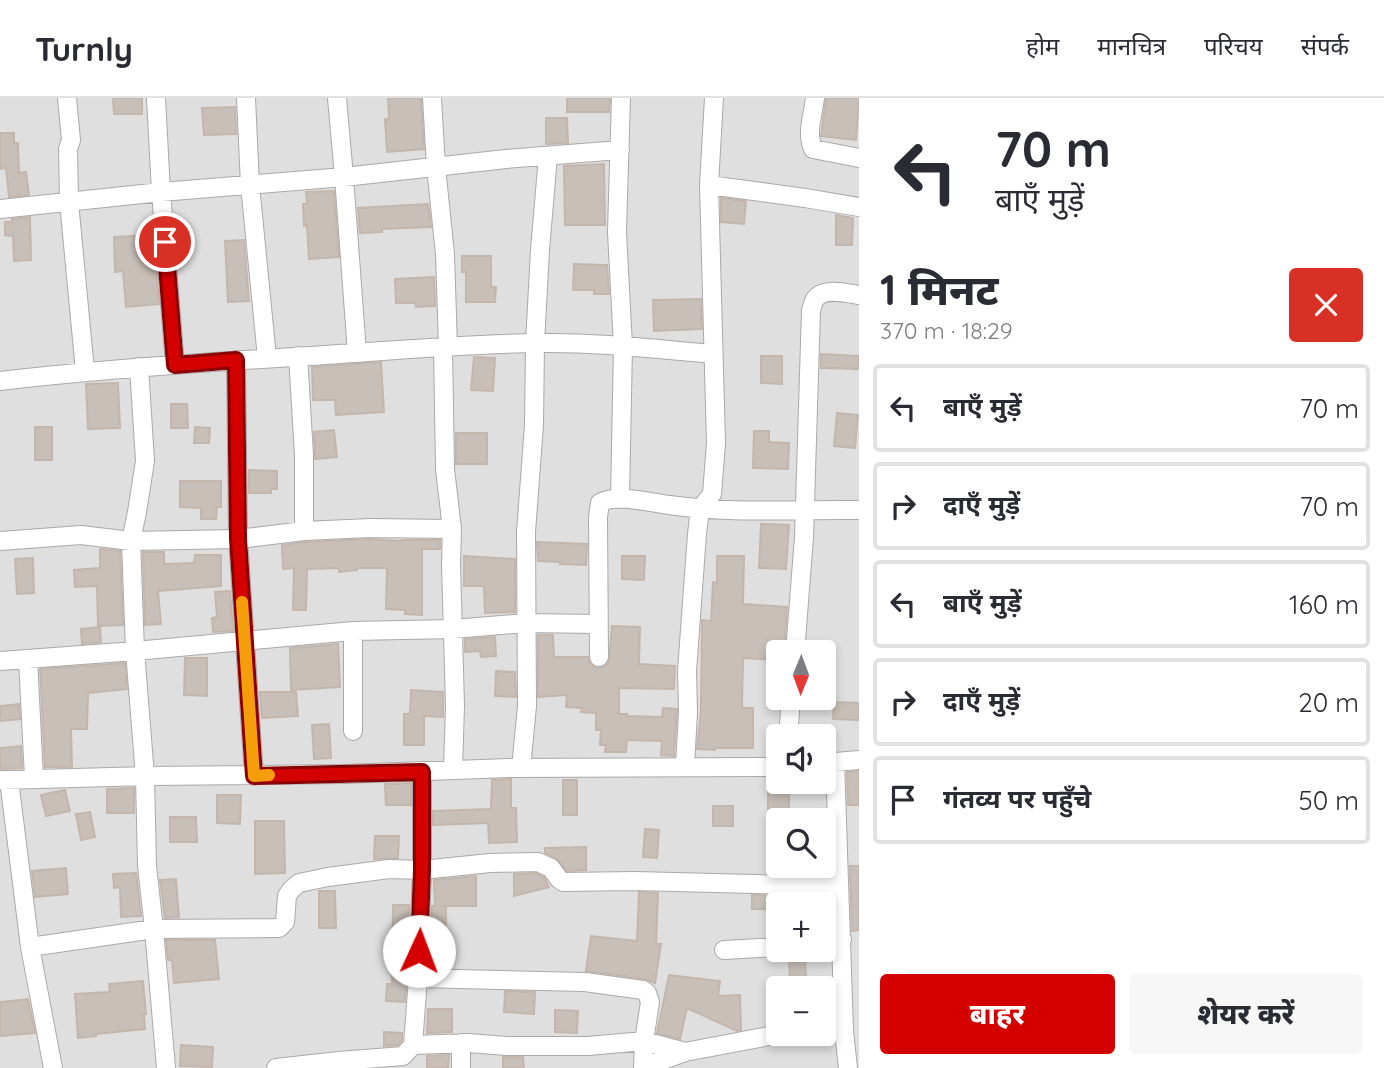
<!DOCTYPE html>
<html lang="hi">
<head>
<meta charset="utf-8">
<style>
	body { margin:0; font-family:Quicksand,"Noto Sans Devanagari",sans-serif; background:#f7f7f7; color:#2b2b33; height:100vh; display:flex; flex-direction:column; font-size:26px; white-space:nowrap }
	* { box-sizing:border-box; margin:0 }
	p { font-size:23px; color:#7c7c81 }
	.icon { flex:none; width:38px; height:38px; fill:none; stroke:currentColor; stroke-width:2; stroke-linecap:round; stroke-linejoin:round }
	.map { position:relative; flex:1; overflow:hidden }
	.sheet { display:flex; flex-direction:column; background:#fff; width:525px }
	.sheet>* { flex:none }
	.top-card { background:#fff; color:#2b2b33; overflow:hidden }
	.needle { width:46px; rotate:181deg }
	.fabs { position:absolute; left:766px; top:542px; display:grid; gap:14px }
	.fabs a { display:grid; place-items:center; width:70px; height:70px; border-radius:7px; background:#fff; box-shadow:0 4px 10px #0003; font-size:35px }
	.pin { position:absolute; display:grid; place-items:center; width:60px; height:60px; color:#fff; margin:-30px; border:4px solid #fff; border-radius:50%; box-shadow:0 2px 7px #0007 }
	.me { position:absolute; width:77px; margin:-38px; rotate:2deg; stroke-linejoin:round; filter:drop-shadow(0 0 5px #0008) }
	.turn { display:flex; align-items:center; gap:24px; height:147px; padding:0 21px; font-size:32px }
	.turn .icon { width:91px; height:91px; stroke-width:2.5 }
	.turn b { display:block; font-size:49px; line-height:60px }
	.round { display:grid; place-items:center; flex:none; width:74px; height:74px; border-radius:7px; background:#f7f7f7 }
	.headline { display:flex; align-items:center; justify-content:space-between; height:119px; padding:0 21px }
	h1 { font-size:42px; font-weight:800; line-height:52px }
	.primary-button { display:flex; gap:14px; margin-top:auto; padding:14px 21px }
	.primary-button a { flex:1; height:80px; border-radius:7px; background:#d40000; color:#fff; font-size:28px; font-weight:800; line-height:80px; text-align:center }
	.primary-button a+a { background:#f7f7f7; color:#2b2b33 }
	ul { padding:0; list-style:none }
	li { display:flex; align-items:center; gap:21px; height:88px; margin:0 14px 10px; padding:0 7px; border:4px solid #e1e1e2; border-radius:7px }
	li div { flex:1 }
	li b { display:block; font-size:26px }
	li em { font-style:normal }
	header { display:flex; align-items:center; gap:42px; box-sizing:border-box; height:98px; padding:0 35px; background:#fff; border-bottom:2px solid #e1e1e2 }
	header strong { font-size:33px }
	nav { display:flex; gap:38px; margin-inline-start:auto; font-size:24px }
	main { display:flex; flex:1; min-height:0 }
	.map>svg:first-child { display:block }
	.residential { fill:#e0dfdf; fill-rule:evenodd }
	.building { fill:#c7bfb8; stroke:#c4b6ab; stroke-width:2 }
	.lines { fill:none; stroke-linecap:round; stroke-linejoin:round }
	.minor-casing { stroke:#a9a9a9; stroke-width:20 }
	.minor { stroke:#fff; stroke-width:18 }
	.route-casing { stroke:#8a0000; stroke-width:18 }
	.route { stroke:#d40000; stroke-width:12 }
	.slow { stroke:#f59e0b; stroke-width:12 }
</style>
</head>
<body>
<header>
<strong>Turnly</strong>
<nav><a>होम</a><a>मानचित्र</a><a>परिचय</a><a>संपर्क</a></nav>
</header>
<main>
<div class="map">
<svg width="859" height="970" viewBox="0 0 859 970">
	<rect width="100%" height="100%" fill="#f2efe9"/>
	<!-- residential -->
	<path class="residential" d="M0,0H859V970H0ZM779,555H824V600H779ZM779,639H824V684H779ZM779,723H824V768H779ZM779,807H824V852H779ZM779,891H824V936H779Z"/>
	<!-- building -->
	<path class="building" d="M113,0H142V16H114Z
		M388,0H421L424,51L387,54L385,21H389Z
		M567,0H610L609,14H567Z
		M826,0H859L856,42L821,38Z
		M235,9L236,36L204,37L202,10Z
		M546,20H567L568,45L546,46Z
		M0,35H14V45H18L19,75L26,74L29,97L9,99L6,70L0,71Z
		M604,66L605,127H565L564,68Z
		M334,93L339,159L309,161L307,127L304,128L303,106H307L306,94Z
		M721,100L746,103L744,126L721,124Z
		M428,106L431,129L382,131V134L360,135L358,110Z
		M836,117L853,120L852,147H836Z
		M30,119L31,162L14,163L13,138L5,137V124H12V121Z
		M153,137L159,206L126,209L123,173L115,174L114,139Z
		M244,142L249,203L228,204L225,143Z
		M462,158H491V189H496L495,204H466V174H462Z
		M574,166L607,167L609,196H594V192H573Z
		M434,179L435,208L416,209L415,205H396L395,181Z
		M701,201L702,231L654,233L653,202Z
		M821,256L859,258L858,271L821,270Z
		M761,258H782V286L761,285Z
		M474,259L495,260L493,293L471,292Z
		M381,264L384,314L336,317L335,302H313L312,269Z
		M118,285L120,330L88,331L86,286Z
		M171,306H187L188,330H171Z
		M837,315L858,317L855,350L834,348Z
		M35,329H52V362H35Z
		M195,329L210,330L209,345H194Z
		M334,332L337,359L315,361L314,334Z
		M754,333H769V344L789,345L788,371L753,370Z
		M456,335H487V366H456Z
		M249,372L277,373V391H271V395H249Z
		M180,383H221V409H217L216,421H201V410L180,409Z
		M761,426L789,427L786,471L759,470Z
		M370,441L402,443V442H440V451H422V517L405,516V512L386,511L387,470H357V472L339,474V470L307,471L306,512H293L294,470L283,471L282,447L305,444Z
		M537,444L587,446L586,467L560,466V464L538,463Z
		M100,451L120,453L123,527L98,528L97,488L75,489L74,472L100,470Z
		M143,454H164V466L194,465L195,457H221V488L158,493L161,526L145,527Z
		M464,458L515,461V514L485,515L484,488H464Z
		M622,458H645L644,482L622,481Z
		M717,458H744L743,506L787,509L784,555H779V562L743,560L742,610H753V650H715V652L697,651L701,613L702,522L711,523L713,484L717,485Z
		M33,460L34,495L17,496L15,461Z
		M230,493L233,533L213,534L212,520L217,519L215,494Z
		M612,528L640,529L639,566L675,568L674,591L619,590V616H627V618L662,619L663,610L677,611L674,658L661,657L662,643L627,642L626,654H605L606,647H600L601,632H596V615L581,614L582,610L566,609L567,597L538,599V537H553L554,559H588L589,564L593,568L600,570L605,568L609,564Z
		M100,529L101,544L82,546L81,531Z
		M495,539L496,558L481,559L480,553L465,554V541Z
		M338,546L340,589L291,592L290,550Z
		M185,560H207V598L184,597Z
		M125,565L127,591L88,595L87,631H71L72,669H45L40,571Z
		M496,573L515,574L516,599L495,598Z
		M411,592L443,594V619L424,618V647H404V616H410Z
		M260,594H296L298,618L262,620Z
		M834,604L859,605V622L833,621Z
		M19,606L20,621L0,623V608Z
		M329,626L331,660L314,661L312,627Z
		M21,648L22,670L0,671V650Z
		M859,673V707H848L847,674Z
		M511,681V710H516L517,744L489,745L488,725L433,727V713L491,711L492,682Z
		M563,682H577V717H563Z
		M768,684H789V723H768Z
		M411,685V707H386L385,686Z
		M134,690V715H107V691Z
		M65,692L70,713L46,718L41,697Z
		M217,697H241L240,726L217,725Z
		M713,708H733V728H713Z
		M90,714L95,739L81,742L76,716Z
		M170,719H196L197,744H170Z
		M255,723H284L285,775L255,776Z
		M645,731L659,732L657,760L643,759Z
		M375,738H399L398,760L374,761Z
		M586,749V772L567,773L556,760L545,755V750Z
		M850,768H859V832L852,833Z
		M66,770L68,796L35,799L32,773Z
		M136,775L141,818L121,819L120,789L114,790L113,776Z
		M536,775L544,779L549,789L514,798V776Z
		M476,778V808H442H446L445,869H430L432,808H435L434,782Z
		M176,781L179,819L165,820L160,782Z
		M319,793H335L336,830H319Z
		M639,794L658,795L656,846H661L655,885L645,881L586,873L591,838L637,843Z
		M752,797L828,799L829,832H824V807H779V811H752Z
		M393,807H409L405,904L386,903L387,886H392Z
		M166,842H215L219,881L174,885L172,862H168Z
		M789,854H805L806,886H790Z
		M669,877L720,883L718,898L740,897L741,932L737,933L687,910L680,941L657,935Z
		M143,883L146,916H144L145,931L96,936V938L78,940L75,896L110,894L109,886Z
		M505,893L535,894L534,916L504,914Z
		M28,901L35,935L0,938V904Z
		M428,911H452V934L427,935Z
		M555,912L578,913L577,935L555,934Z
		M384,934L402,935V942L398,947L384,948Z
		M181,947L213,949L212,969L180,968Z
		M449,957L448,970H427V958Z
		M503,959H523L524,970H503Z"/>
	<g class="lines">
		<defs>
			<path id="minor" d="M67,0L71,42L68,51L69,104L85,273
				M156,0L161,94L175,267
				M246,0L250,87L267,260
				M337,0L344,79L357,255
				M432,0L436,69L445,156L448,249
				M815,0C813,17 806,35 813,51L859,60
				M709,87L805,100L859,109
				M0,111L161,94L344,79L506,61L620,52
				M443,249L445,371L452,431L451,466L455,608L453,672
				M298,258L304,357V433
				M236,262L238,441L254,678
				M139,269L145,363L137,414L131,443L135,553L145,678L147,768L154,831L166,970
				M0,283C104,271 207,264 311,258C387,253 463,246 539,245C597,244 655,251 713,256
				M620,401L623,248L617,134L621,0
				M0,443L81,437L131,443L238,441L304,433L370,430L452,431
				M353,533V633
				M795,555L804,439L811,212C812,209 813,205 815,201C824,189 846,195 859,197
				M599,559L598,419L600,405C616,395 651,405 669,407C732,416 796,411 859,412
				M28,561L34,680
				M0,563L135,553L353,533L453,531L526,525L597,526
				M788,639L791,600
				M835,664L844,933L848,970
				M824,665L859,662
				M685,668L688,614L687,573L697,436L700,411L712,396L716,345L709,87L714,0
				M521,670L527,608L526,434L534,327L535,245L540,152L548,58
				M0,682L149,678L344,676L509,670L779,669
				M9,682L30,849L53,970
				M824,844L842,841
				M30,849L154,831L279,830L285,824L287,798L291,792L299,785L328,779L389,771L422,772L490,765L538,764L551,770L559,781L563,784L635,783L838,788
				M724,852L779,849
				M418,880L585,884L643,892L647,895L650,904L644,943L643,970
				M824,930L844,927
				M461,945V970
				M413,947L468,945L507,948H588L644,943L685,954
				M644,969L685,954L780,936
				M276,970L339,963L403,958L413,947L418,880L422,772V674"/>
		</defs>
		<!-- minor casing -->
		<use href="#minor" class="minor-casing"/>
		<!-- minor -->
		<use href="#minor" class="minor"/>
	</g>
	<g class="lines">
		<defs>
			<path id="route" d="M165,144L175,267L236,262L238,441L254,678L422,674V772L419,853"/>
		</defs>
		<!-- route casing -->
		<use href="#route" class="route-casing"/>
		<!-- route -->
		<use href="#route" class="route"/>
		<!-- slow -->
		<path class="slow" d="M242,504L254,678L269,677"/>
	</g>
</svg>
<div class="fabs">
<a><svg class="needle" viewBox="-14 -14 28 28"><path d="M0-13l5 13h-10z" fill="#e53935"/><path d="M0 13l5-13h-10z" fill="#7c7c81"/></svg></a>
<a><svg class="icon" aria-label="sound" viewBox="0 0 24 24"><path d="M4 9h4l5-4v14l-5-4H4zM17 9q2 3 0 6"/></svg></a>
<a><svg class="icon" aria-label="search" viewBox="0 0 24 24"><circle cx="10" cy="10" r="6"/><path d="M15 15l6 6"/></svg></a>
<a>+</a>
<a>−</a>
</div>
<div class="pin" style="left:165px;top:144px;background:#d93025"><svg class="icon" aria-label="arrive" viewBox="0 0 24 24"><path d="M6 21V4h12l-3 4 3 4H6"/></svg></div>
<svg class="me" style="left:419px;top:853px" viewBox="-20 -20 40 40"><circle r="19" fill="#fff"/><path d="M0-13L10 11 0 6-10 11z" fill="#d40000"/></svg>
</div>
<section class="sheet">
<div class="top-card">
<div class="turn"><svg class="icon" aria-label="left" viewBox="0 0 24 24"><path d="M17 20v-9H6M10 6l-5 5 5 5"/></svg><div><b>70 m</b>बाएँ मुड़ें</div></div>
</div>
<div class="headline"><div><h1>1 मिनट</h1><p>370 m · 18:29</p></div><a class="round" style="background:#d93025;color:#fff"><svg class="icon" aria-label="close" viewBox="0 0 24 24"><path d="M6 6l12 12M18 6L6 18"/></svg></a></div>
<ul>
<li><svg class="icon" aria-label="left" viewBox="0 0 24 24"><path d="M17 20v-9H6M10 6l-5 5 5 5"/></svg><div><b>बाएँ मुड़ें</b></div><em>70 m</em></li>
<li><svg class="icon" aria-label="right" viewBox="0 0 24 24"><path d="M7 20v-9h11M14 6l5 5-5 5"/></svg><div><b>दाएँ मुड़ें</b></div><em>70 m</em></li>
<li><svg class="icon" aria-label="left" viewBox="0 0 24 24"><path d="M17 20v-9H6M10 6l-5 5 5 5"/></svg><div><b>बाएँ मुड़ें</b></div><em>160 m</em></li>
<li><svg class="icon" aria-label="right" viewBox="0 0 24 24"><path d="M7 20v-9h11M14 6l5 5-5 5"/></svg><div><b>दाएँ मुड़ें</b></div><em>20 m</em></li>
<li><svg class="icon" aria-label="arrive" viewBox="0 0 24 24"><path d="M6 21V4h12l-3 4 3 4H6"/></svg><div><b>गंतव्य पर पहुँचे</b></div><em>50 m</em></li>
</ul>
<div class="primary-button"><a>बाहर</a><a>शेयर करें</a></div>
</section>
</main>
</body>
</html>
